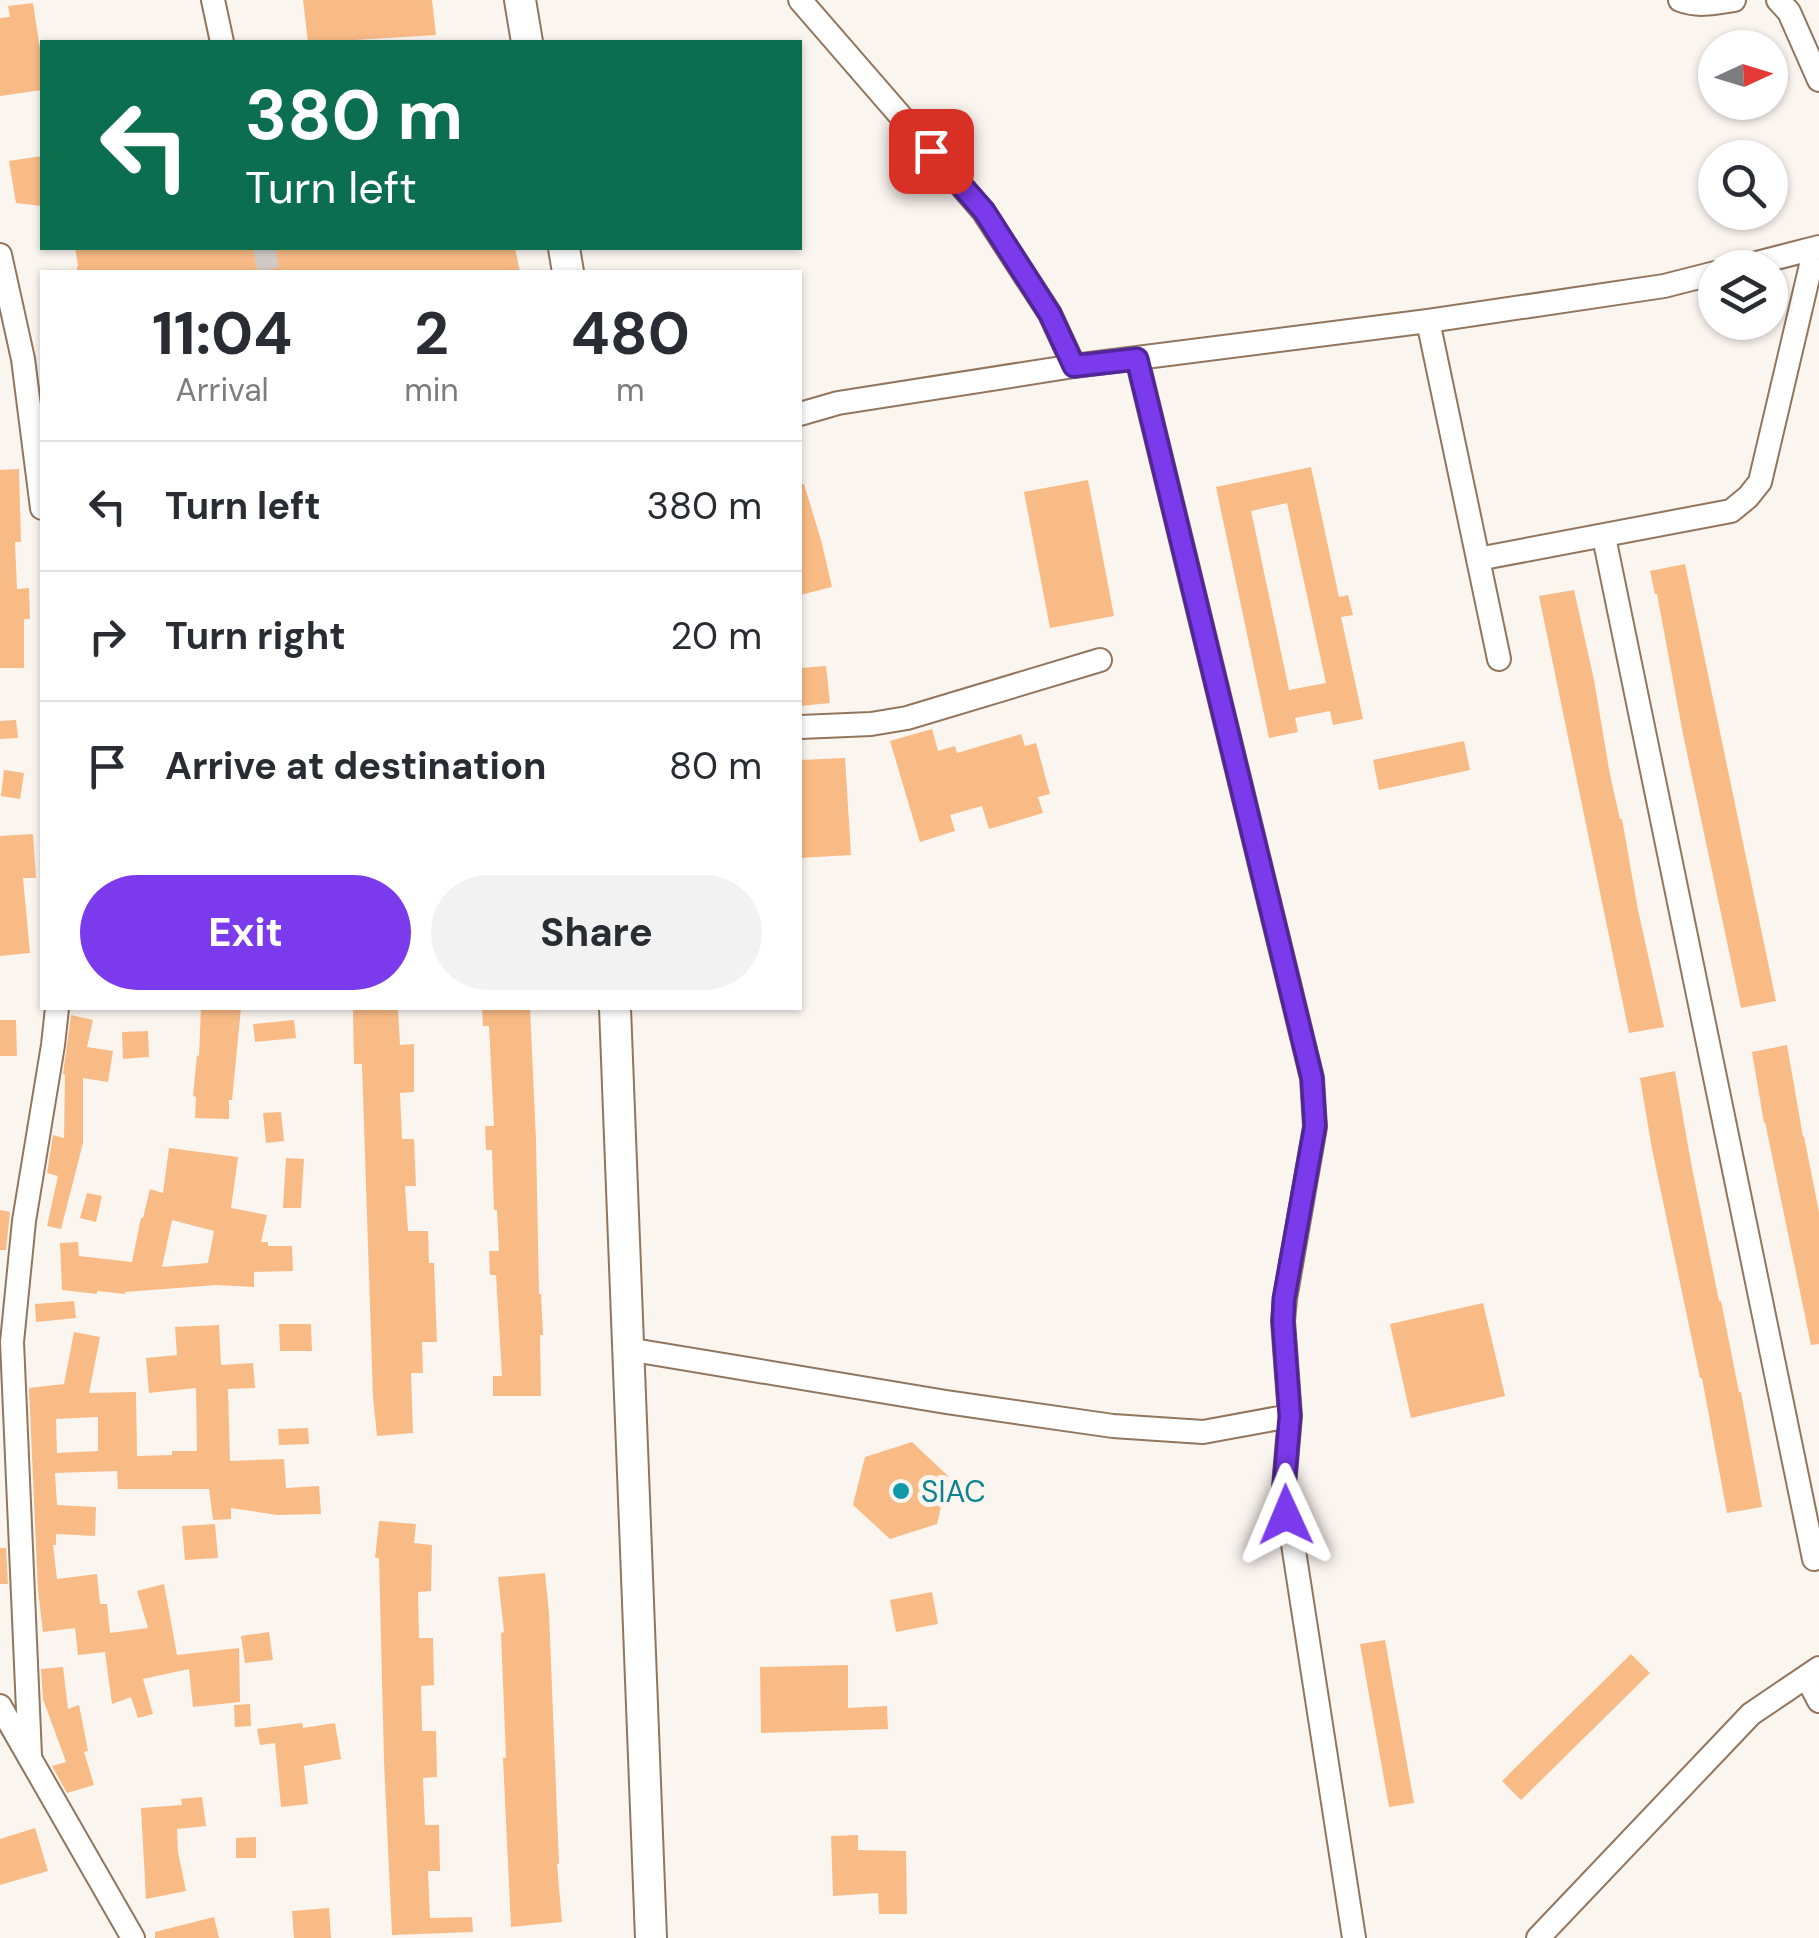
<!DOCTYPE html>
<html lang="en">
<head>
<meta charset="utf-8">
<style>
	body { margin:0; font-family:"DM Sans",sans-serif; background:#f2f2f3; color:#2b2b33; height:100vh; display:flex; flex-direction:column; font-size:38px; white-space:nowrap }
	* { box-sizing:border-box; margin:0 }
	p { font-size:32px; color:#7c7c81 }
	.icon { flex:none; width:55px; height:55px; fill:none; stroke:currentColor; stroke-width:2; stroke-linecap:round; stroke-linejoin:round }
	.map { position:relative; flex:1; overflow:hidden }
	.sheet { position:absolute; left:40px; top:270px; width:762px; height:740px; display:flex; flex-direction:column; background:#fff; border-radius:0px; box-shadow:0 2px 8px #0004 }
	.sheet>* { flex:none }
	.banner { position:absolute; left:40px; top:40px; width:762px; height:210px; border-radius:0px; box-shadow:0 2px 8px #0004; background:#0b6e4f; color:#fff; overflow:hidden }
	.needle { width:65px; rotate:86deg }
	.fabs { position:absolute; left:1698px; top:30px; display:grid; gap:20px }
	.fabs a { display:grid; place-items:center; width:90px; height:90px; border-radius:50%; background:#fff; box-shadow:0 2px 8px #0004; font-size:50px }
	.pin { position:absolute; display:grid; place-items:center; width:85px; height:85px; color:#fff; margin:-42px; border-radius:20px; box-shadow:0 5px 15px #0006 }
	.me { position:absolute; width:110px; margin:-55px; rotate:359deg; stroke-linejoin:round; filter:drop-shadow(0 0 8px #0008) }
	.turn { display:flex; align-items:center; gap:35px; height:210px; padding:0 40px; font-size:45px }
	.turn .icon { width:130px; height:130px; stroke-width:2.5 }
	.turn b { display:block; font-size:70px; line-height:85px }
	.eta { display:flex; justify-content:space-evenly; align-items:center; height:170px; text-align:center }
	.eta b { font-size:60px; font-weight:700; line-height:70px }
	.button { display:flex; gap:20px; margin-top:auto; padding:20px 40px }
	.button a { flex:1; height:115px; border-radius:60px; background:#7c3aed; color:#fff; font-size:40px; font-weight:700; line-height:115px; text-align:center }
	.button a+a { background:#f2f2f3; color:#2b2b33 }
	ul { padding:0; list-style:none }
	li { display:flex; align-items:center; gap:30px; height:130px; padding:0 40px; border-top:2px solid #e1e1e2 }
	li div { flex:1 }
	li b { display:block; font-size:38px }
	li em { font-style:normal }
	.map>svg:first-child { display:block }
	.building { fill:#f9bb86; fill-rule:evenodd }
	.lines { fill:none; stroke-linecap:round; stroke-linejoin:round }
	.minor-tunnel { stroke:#d3ccc6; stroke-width:22; stroke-dasharray:22 11; stroke-linecap:butt }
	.minor-casing { stroke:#92755d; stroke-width:26 }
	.major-casing { stroke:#92755d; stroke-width:34 }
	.minor { stroke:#fff; stroke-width:22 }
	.major { stroke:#fff; stroke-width:30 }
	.route-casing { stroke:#51269a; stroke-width:25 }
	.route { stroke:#7c3aed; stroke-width:18 }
	.culture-dot { fill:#0f9aa8; stroke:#fbf5f0; stroke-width:4 }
	.labels { text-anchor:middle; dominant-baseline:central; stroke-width:10; stroke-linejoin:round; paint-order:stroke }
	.culture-label { font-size:30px; fill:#0d838f; stroke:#fbf5f0; text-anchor:start }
</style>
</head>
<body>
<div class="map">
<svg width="1819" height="1938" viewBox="0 0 1819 1938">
	<rect width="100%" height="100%" fill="#fbf5f0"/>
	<!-- building -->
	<path class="building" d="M303,0H432L436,35L354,40V42H308Z
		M33,3L42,62V90L0,96V18L10,17L8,6Z
		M42,156V206L16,203L9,161Z
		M75,248H515L520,272H76L78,265Z
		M1311,467L1339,597L1348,595L1353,615L1341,617L1363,719L1333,725L1330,711L1295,718L1298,732L1269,738L1216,487ZM1287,503L1326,683L1289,690L1251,511Z
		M19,469L21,542H15L17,589L29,588L30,619H24V668H0V470Z
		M1088,480L1114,616L1050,628L1024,492Z
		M800,484H804L821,540L832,587L800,595Z
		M1685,564L1776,1001L1741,1008L1683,734L1657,594H1655L1650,571Z
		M1574,590L1594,680L1610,775L1620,819H1622L1638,910L1664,1027L1629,1033L1539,596Z
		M826,666L830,703L800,706V668Z
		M16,720L18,738L0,739V721Z
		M932,729L938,751L955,746L957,753L1021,734L1025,746L1036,743L1050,794L1038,797L1043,813L989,829L982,806L950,815L955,831L920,842L890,741Z
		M1464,741L1470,770L1379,790L1373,760Z
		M845,758L851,855L800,858V760Z
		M4,770L24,773L20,799L1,796Z
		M33,834L36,878H23L30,953L0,956V836Z
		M201,1008H241L232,1100H229V1119L195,1118L196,1097L193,1096L197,1055L199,1056Z
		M353,1008H398L400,1045L414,1044V1092L400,1093L402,1139H414L416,1186H405L408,1231H428L429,1263H434L437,1342H422L423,1373H411L413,1433L377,1436L373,1397L362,1064H354Z
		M482,1008H530L536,1140L539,1294H541L543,1335H540L541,1396H493V1376H502L496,1275H490L489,1251H499L497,1210H494L492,1150H486L485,1126H494L489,1026H483Z
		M71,1015L93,1020L87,1047L113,1051L108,1082L83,1078V1143L61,1229L47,1226L58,1176L47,1173L53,1135L64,1138L65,1075L63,1074Z
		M0,1020H16L17,1056H0Z
		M294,1020L296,1038L255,1042L253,1024Z
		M148,1031L149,1057L123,1059L122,1032Z
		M1787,1045L1803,1137L1804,1136L1819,1212V1344L1811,1345L1765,1122L1764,1123L1752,1052Z
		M1675,1071L1691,1163L1719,1301H1721L1739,1392H1741L1762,1507L1727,1513L1702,1378H1700L1652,1149L1640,1078Z
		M281,1112L284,1141L266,1143L263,1113Z
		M169,1148L238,1157L231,1208L267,1215L261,1242H268V1246H292L293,1271L254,1272V1287L216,1285L125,1292V1294L97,1291V1294L62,1290L60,1243L78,1242L79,1256L132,1262L141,1218H143L150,1189L163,1193ZM172,1220L214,1231L208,1263L162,1267Z
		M286,1158L304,1159L301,1208H283Z
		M87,1193L102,1196L96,1222L80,1218Z
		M0,1210L10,1212L6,1250H0Z
		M74,1301L76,1318L36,1322L35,1304Z
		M1483,1303L1505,1396L1411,1418L1390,1324Z
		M279,1324H311L312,1351H280Z
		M219,1325L221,1365L253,1363L255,1388L228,1389L230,1461L284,1459L286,1488L319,1486L321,1514L277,1515L231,1508V1519L213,1520L209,1489H118L117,1471L55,1473L57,1505L96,1507L95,1536L56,1534V1545H53L57,1579L97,1574L100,1604H107L110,1633L148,1628L137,1591L164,1584L177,1655L239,1648L240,1702L193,1707L189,1669L143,1679L153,1714L138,1718L131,1697L112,1704L105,1652L78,1655L75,1628L43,1632L38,1591L29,1388L64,1384L74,1332L100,1337L89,1393L136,1392L137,1456L172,1455V1451H197L196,1388L149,1393L146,1358L177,1355L175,1327ZM98,1417V1451L57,1453L56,1419Z
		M308,1428L309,1444L279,1445L278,1429Z
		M912,1442L948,1476L937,1524L890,1539L853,1505L865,1457Z
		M379,1521L416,1524L414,1543L432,1545L431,1591L418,1592L419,1638H433L434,1685L421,1686L422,1731H436L437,1777L423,1778L425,1825H439L440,1871H428L430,1918L472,1917L473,1932L392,1935L384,1761L379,1558H375Z
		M215,1524L218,1558L185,1560L182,1526Z
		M0,1548H6L8,1584H0Z
		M545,1573L549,1613L559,1864H557L562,1922L511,1927L503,1758H506L501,1633L504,1632L498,1577Z
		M932,1592L938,1624L896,1632L890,1600Z
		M269,1632L273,1660L245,1663L241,1636Z
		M1385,1640L1414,1803L1389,1807L1360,1644Z
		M1631,1654L1650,1673L1521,1800L1502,1781Z
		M848,1665V1708L887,1706L888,1729L761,1733L760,1667Z
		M63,1667L68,1709L79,1705L88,1751L84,1752L94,1785L67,1793L52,1766L66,1762L43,1699L41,1669Z
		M250,1704L251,1726L235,1727L234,1705Z
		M302,1723L303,1728L335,1723L341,1759L304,1766L308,1804L281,1807L275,1743L260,1745L257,1729Z
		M202,1797L206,1826L177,1829L178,1852L186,1891L146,1899L141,1808L182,1805L181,1799Z
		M35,1828L48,1871L0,1885V1839Z
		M858,1835V1850L906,1851L907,1914H879L878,1893L833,1896L831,1836Z
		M256,1837V1858H236V1838Z
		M329,1908L331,1938H294L292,1911Z
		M214,1917L219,1938H155V1932Z"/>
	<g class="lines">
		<!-- minor-tunnel -->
		<path class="minor-tunnel" d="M264,248L269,272"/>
		<defs>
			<path id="minor" d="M213,0L222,42
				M800,0L983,211L1050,314L1074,366
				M1680,0C1698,7 1715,3 1734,0
				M1778,0L1789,12L1819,80
				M0,255L23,359L42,508
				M1737,268L1819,247
				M1428,321L1499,659
				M1137,359L1312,1078L1315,1127L1285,1299L1283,1321L1290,1416L1284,1486L1354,1938
				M800,414L838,403L1074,366L1428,321L1664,286L1715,273
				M1604,537L1814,1559
				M1478,559L1731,511L1748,497L1760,482L1815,248
				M800,727L871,724L907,718L1100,660
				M627,1349L946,1402L1113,1426L1203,1432L1290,1416
				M1807,1678L1819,1701
				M0,1706L133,1938
				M30,1756L12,1342L24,1221L53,1045L57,1008
				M1538,1938L1751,1714L1819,1668"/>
			<path id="major" d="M520,0L527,42
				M564,248L568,272
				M615,1008L651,1938"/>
		</defs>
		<!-- minor casing -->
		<use href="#minor" class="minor-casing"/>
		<!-- major casing -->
		<use href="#major" class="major-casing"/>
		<!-- minor -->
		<use href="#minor" class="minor"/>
		<!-- major -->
		<use href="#major" class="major"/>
	</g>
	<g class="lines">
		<defs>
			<path id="route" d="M931,151L984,211L1050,314L1074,366L1137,359L1312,1078L1315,1126L1284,1299L1283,1321L1290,1416L1284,1486L1286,1515"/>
		</defs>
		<!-- route casing -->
		<use href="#route" class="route-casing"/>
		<!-- route -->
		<use href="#route" class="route"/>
	</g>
	<!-- markers -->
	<circle class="culture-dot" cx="901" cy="1491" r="10"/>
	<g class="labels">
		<!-- culture labels -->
		<g class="culture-label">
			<text x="921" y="1491">SIAC</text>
		</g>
	</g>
</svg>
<div class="fabs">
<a><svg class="needle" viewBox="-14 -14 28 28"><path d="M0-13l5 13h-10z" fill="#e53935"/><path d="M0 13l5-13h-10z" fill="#7c7c81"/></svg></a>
<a><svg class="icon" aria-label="search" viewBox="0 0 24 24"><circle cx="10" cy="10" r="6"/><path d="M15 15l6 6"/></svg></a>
<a><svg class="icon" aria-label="layers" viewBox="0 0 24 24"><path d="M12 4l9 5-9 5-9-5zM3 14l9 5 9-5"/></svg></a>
</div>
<div class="pin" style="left:931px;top:151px;background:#d93025"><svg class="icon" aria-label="arrive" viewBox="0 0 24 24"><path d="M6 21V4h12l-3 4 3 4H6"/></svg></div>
<svg class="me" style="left:1286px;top:1515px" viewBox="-20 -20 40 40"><path d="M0-17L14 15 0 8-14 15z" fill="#7c3aed" stroke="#fff" stroke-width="4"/></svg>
<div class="banner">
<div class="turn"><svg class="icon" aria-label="left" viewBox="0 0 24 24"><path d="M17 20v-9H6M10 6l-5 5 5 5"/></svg><div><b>380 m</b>Turn left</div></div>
</div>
<section class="sheet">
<div class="eta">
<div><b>11:04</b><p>Arrival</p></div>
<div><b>2</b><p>min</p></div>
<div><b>480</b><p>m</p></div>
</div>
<ul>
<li><svg class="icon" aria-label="left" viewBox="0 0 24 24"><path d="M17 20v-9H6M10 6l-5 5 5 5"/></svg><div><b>Turn left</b></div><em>380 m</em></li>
<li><svg class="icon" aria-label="right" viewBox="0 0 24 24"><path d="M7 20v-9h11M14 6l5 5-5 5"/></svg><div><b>Turn right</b></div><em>20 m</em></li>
<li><svg class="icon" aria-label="arrive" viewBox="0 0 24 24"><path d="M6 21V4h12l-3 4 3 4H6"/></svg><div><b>Arrive at destination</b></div><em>80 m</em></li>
</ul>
<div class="button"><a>Exit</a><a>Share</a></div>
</section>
</div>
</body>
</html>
